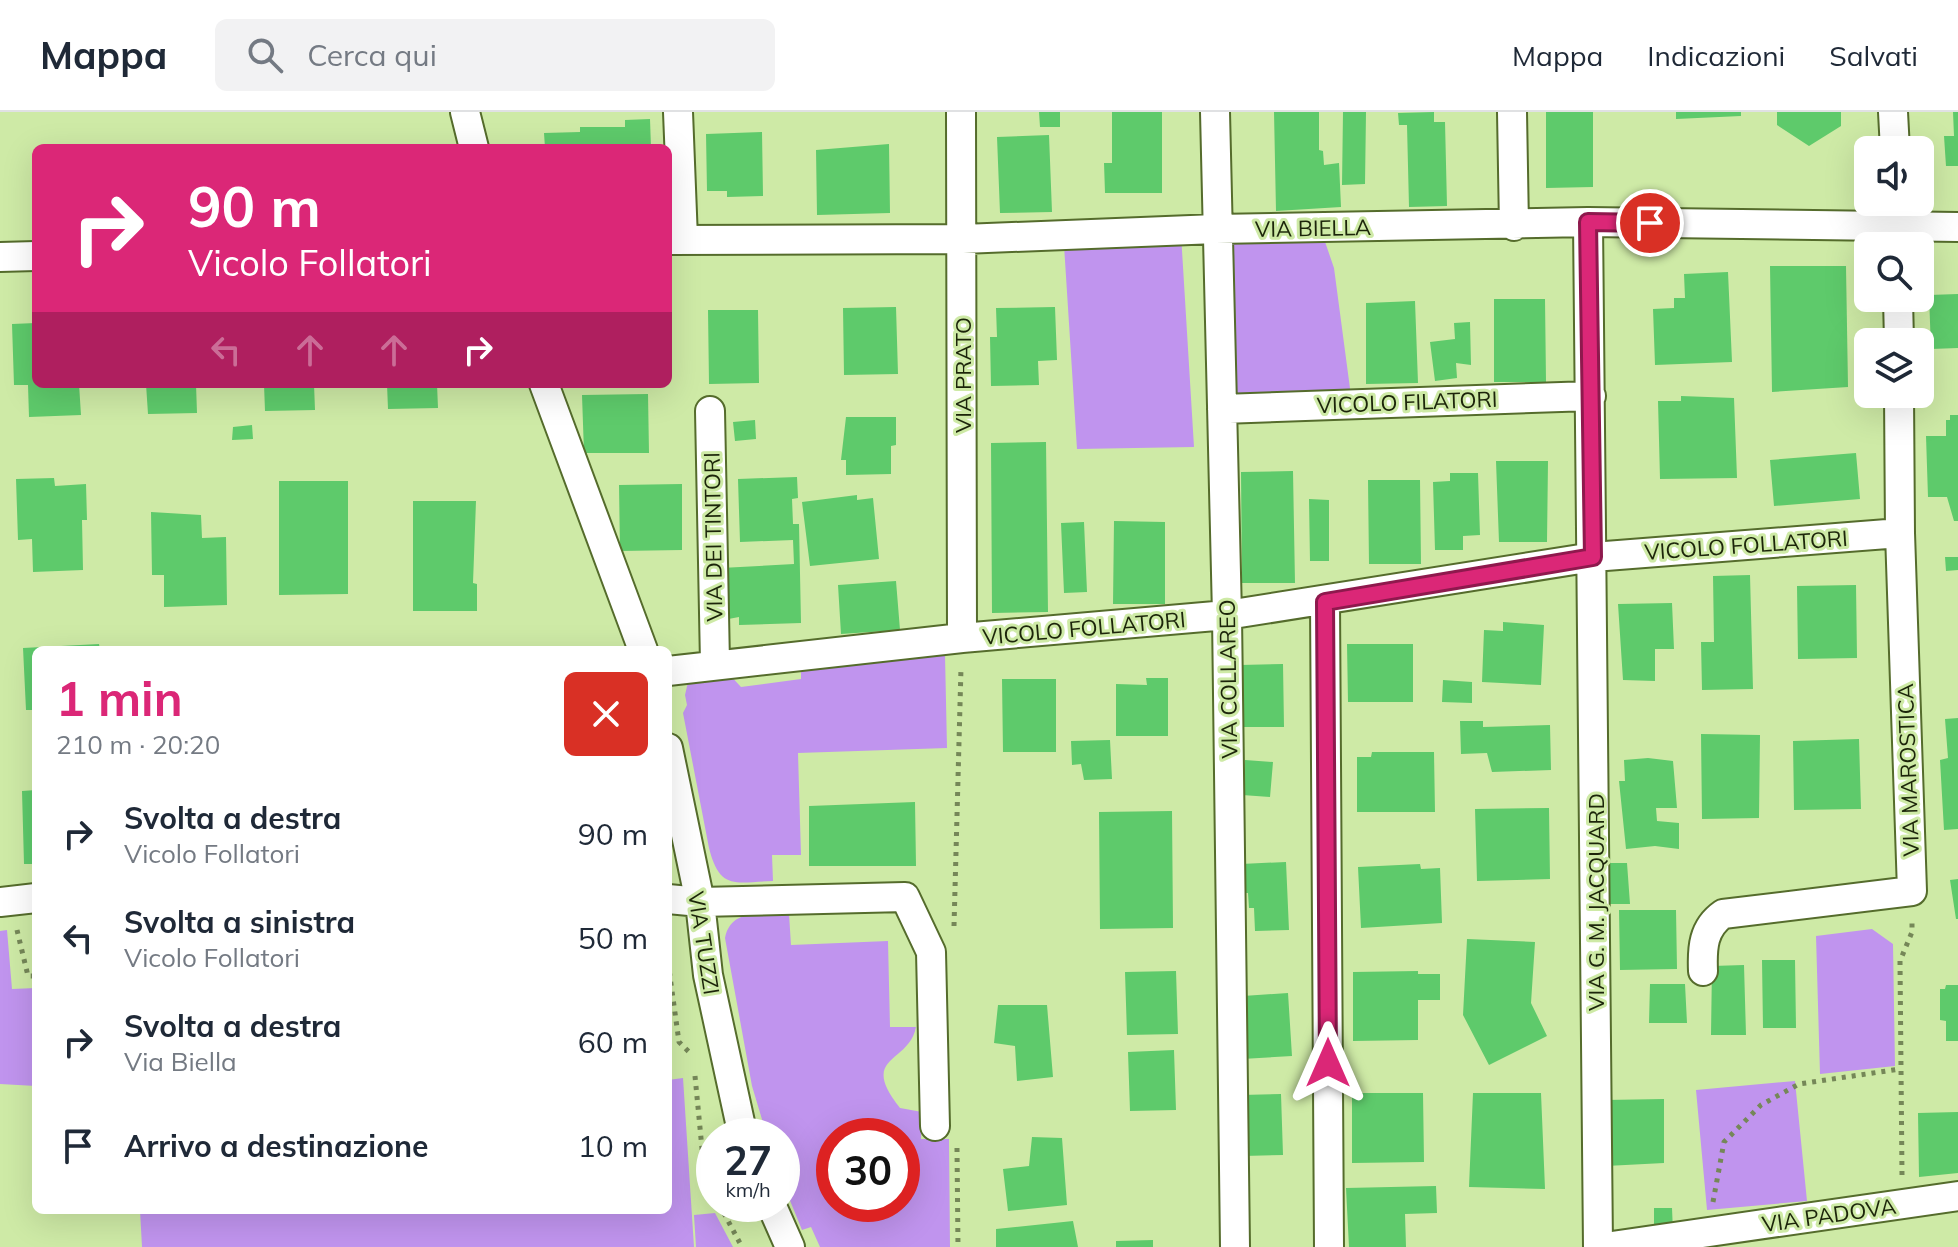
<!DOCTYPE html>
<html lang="it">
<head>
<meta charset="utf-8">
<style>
	body { margin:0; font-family:Mulish,sans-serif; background:#f2f2f3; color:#1f2937; height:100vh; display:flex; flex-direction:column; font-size:30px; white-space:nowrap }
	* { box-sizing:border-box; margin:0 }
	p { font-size:26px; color:#747a83 }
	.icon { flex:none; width:44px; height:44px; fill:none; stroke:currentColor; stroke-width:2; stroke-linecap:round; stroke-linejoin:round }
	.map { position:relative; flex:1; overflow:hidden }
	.details { position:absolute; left:32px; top:534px; width:640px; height:568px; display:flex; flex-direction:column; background:#fff; border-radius:12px; box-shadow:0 8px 32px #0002 }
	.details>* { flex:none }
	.banner { position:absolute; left:32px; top:32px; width:640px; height:244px; border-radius:12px; box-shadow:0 8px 32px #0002; background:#db2777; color:#fff; overflow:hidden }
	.controls { position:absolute; left:1854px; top:24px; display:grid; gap:16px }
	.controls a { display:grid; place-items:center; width:80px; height:80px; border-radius:12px; background:#fff; box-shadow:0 8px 32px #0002; font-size:40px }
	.speed { position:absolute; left:696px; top:1006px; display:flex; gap:16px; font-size:40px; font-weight:700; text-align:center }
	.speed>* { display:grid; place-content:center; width:104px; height:104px; border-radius:50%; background:#fff; box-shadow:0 8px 32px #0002; line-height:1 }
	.speed small { font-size:20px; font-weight:400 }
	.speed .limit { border:12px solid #d22; background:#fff; color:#111 }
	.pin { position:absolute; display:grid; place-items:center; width:68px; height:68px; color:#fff; margin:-34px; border:4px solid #fff; border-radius:50%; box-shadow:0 2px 8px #0007 }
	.me { position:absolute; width:88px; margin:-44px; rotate:0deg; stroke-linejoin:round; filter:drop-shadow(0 0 6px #0008) }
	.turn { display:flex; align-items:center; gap:28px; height:168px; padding:0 24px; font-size:36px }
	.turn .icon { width:104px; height:104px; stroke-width:2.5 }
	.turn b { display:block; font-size:56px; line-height:68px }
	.lanes { display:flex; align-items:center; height:76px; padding:0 24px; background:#0003; justify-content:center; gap:40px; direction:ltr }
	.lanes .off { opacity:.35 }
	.round { display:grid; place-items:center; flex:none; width:84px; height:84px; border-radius:12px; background:#f2f2f3 }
	.headline { display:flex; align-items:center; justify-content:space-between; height:136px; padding:0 24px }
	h1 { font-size:48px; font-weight:700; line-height:60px; color:#db2777 }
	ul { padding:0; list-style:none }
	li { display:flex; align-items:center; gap:24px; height:104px; padding:0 24px }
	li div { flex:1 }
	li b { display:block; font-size:30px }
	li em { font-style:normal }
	header { display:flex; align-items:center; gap:48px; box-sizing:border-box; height:112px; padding:0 40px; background:#fff; border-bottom:2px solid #e0e1e3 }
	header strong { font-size:38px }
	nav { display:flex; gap:44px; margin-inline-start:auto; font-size:28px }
	.search { width:560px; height:72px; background:#f2f2f3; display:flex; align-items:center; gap:20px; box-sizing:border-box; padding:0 28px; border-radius:12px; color:#747a83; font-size:30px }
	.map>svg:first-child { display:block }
	.green { fill:#c094ee; fill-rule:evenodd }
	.building { fill:#5eca6b }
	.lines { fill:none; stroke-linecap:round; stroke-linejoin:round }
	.street-casing { stroke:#556c2c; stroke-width:32 }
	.path { stroke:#758758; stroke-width:5; stroke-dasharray:4 6; stroke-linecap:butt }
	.street { stroke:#fff; stroke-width:28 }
	.route-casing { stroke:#8e194d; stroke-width:20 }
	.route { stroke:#db2777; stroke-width:14 }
	.labels { text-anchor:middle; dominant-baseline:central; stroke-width:6; stroke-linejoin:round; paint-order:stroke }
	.street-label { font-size:22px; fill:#1c250a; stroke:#ceeaa6 }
</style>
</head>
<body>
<header>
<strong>Mappa</strong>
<div class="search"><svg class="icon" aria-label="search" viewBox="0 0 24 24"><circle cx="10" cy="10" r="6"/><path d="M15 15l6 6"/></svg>Cerca qui</div>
<nav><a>Mappa</a><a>Indicazioni</a><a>Salvati</a></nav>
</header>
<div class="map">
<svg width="1958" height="1135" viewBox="0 0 1958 1135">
	<rect width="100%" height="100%" fill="#ceeaa6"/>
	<!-- green -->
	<path class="green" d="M1204,120L1322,121L1334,156L1351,284L1207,285Z
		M1181,122L1194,335L1077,337L1064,133Z
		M945,543L947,636L798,641L801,743H772L773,769C735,770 720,779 709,736L683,601L687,593L685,583L688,570L728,561L741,575L801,567V554Z
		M789,802L791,833L888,829L890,915H916C909,952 858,943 900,996L922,1000L921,1027H949L950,1135H820L811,1115L802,1118L782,1069V1024H767L752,974L725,826C731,795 764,803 789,802ZM834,1024H902V1092H834Z
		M1872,817L1893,832L1895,954L1820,962L1816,824Z
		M7,818L12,877L36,876V974L0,972V819Z
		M683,966L694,1135H142L140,1098H668V968Z
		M1795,969L1807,1089L1707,1098L1696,978Z
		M715,1101L733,1135H696L694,1103Z"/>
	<!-- building -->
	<path class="building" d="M1039,0H1060V15H1040Z
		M1112,0H1162V81H1105L1104,51H1112Z
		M1274,0H1319V38L1323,39L1324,53L1339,51L1341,95L1276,99Z
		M1343,0H1366L1365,72L1342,73Z
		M1434,0V10H1445L1447,94L1409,95L1407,13H1399L1398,1Z
		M1546,0H1593V75L1546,76Z
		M1676,0H1741V4L1676,7Z
		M1777,0H1841V14L1809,34L1777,13Z
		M1953,0H1958V54H1946L1944,24H1954Z
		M650,7L651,36H545L544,21L580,20V15H625V8Z
		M762,20L763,84L727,85V79H707L706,22Z
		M1049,23L1052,100L1000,101L997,25Z
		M889,32L890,101L817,103L816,38Z
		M1770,154H1846L1848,275L1772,280Z
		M1728,160L1732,250L1655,253L1653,197L1674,196V186H1685L1684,162Z
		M1958,182V236L1931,237L1929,183Z
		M1494,187H1545L1546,270H1494Z
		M1415,189L1418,271L1366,272V191Z
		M896,195L898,262L844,263L843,196Z
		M1055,195L1057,248L1038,249L1039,273L991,274L990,225H997L996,196Z
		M708,198H758L759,271L709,272Z
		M1470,210L1471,253L1456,251L1457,266L1435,269L1430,230L1455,227L1454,211Z
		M36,211V272H79L81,303L29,305L28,273H14L12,212Z
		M146,272H196L197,301L148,302Z
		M264,272H314L315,298L265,299Z
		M387,272H437L438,296L388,297Z
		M648,282L649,341H584L582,283Z
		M1681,284L1734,286L1737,366L1660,367L1658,289H1681Z
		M1950,303H1958V409H1954L1947,385H1928L1926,324H1946V308H1950Z
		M846,305H896V333L891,334V362L846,363V348H841Z
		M755,308L756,327L735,329L733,310Z
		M252,313L253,327L232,328L233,315Z
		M1046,330L1048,500L992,501L991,331Z
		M1856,341L1860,387L1774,394L1770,348Z
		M1496,349H1548L1547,430H1499Z
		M1293,359L1295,471H1242L1241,360Z
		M1450,361H1478L1480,423L1463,424V438H1435L1433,370L1450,369Z
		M797,365L798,386L792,387L793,412H799L801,511L739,513V505L723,508L721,456L794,452L793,428L740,430L738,367Z
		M54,366L55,374L86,372L87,408H82L83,458L33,460L32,427L18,428L16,367Z
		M1368,368H1420L1421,452H1369Z
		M279,369H348V482L279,483Z
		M682,372V438L620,439L619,373Z
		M857,383V388L873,386L879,447L810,454L802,390Z
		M1309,387L1329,388V449H1310Z
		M413,389H476L473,471L477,472V499H413Z
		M151,400L201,403L202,426L226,425L227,493L164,495V463H152Z
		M1114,409L1165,410V492H1113Z
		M1084,410L1087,480L1064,481L1061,411Z
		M1945,445H1958V458L1946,459Z
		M1750,463L1753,577L1702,578L1701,530H1714L1713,464Z
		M896,469L900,518L841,522L838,473Z
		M1856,473L1857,546L1798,547L1797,474Z
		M1672,491L1674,537H1655V569L1623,568L1618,492Z
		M1503,510L1544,513L1541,573L1482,570L1484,518L1503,519Z
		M99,532L100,538H36V598H26L23,536Z
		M1347,532H1413V590H1348Z
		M1283,552L1284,615H1240V553Z
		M1146,566H1168V624H1116V572L1147,573Z
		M1002,567H1056V640H1003Z
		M1443,568L1472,570V591L1442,590Z
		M1958,606V717L1944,718L1940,648L1948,646L1945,607Z
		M1460,609H1483V615L1550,613L1551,658L1492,660L1487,641L1461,642Z
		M1701,622L1760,623L1759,706L1702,707Z
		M1859,627L1861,697L1794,698L1793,629Z
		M1110,628L1112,667L1084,668L1081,652L1072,653L1071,629Z
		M1372,640H1434L1435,700H1357V645H1371Z
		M1648,646L1673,649L1677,696H1656L1657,709L1679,711V737L1655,734L1626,737L1619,669H1625L1624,648Z
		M1245,648L1273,650L1270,685L1242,683Z
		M36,678V752H24L22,679Z
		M915,690L916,754H809V694Z
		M1549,696L1550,767L1477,769L1475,697Z
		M1172,699L1173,816L1100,817L1099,700Z
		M1286,750L1289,818L1255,819L1254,796H1249L1248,781H1243L1241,752Z
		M1608,751H1627L1630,792H1609Z
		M1420,752L1421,757L1440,756L1442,811L1361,816L1358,755Z
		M1958,767V807H1956L1950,768Z
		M1619,798H1676L1677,857L1620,858Z
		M1467,827L1535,830L1531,891L1547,924L1489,953L1463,903Z
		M1762,848H1795L1796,916H1763Z
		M1744,853L1746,923H1711L1712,854Z
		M1176,859L1178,922L1127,923L1125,860Z
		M1418,859V862H1440V888H1418V928L1353,929V860Z
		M1650,872H1685L1687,911H1649Z
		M1946,873H1958V929H1946V909L1940,908V877H1945Z
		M1288,881L1292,944L1242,947L1243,884Z
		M998,893H1047L1053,965L1017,969L1015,934L994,931Z
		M1174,938L1176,998L1130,999L1128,940Z
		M1352,981H1423L1424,1050L1352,1051Z
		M1473,981H1541L1545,1077L1469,1075Z
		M1281,982L1283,1043L1243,1044L1241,983Z
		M1664,987V1051L1606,1054L1605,988Z
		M1958,1000V1061L1919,1065L1918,1001Z
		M1032,1025L1062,1026L1067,1093L1008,1099L1003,1057L1029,1054Z
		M1436,1074L1437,1101L1405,1102L1406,1135H1349L1346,1076Z
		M1654,1096H1672L1673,1120H1654Z
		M1073,1109L1078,1135H996V1117Z
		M1153,1128V1135H1116V1129Z"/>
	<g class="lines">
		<defs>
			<path id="street" d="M465,0L474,36
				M678,0L683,127
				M961,0L962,526
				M1215,0L1227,503L1235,1135
				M1512,0L1514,114
				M1893,0L1895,38
				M1588,110L1598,1135
				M668,128L963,127L1216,117L1588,110L1958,115
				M0,145L36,144
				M1898,186L1899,230
				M544,272L643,538
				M1222,297L1591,284
				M710,299L715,551
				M1325,490L1329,1135
				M668,559L962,526L1227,503L1593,445L1900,421
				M668,636L700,790L708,863L743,1024
				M668,787L700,790L905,785L931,840L935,1014
				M0,790L36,786
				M1703,859C1702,836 1703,816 1723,802L1912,779L1900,421L1899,282
				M771,1092L790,1135
				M1605,1135L1958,1084"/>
		</defs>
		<!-- street casing -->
		<use href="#street" class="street-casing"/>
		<!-- path -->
		<path class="path" d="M954,814L961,556
			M17,818L28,864H36
			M668,850L679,930L691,942
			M695,964L703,1047L714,1082
			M957,1036L958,1135
			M1902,1063L1900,849L1912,820V808
			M1713,1090L1724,1030L1761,993L1799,972L1900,957
			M719,1092L742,1135"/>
		<!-- street -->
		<use href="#street" class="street"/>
	</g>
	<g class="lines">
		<defs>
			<path id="route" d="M1328,951L1325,490L1593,445L1588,110L1650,111"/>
		</defs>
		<!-- route casing -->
		<use href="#route" class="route-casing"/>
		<!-- route -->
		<use href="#route" class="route"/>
	</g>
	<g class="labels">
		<!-- street labels -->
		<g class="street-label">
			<text transform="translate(1313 116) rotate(-1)">VIA BIELLA</text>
			<text transform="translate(963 263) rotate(-90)">VIA PRATO</text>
			<text transform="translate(1407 290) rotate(-2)">VICOLO FILATORI</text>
			<text transform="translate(713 425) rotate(-91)">VIA DEI TINTORI</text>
			<text transform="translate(1746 433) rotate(-4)">VICOLO FOLLATORI</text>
			<text transform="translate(1084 516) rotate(-5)">VICOLO FOLLATORI</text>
			<text transform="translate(1228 567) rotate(-91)">VIA COLLAREO</text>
			<text transform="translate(1908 658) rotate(-92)">VIA MAROSTICA</text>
			<text transform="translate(1596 790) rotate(-90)">VIA G. M. JACQUARD</text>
			<text transform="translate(704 831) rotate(81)">VIA TUZZI</text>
			<text transform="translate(1829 1103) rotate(-8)">VIA PADOVA</text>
		</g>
	</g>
</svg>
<div class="controls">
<a><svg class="icon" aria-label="sound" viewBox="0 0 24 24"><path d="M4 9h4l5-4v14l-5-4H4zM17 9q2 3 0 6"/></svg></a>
<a><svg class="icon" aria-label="search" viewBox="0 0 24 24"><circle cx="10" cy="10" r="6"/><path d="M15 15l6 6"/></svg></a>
<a><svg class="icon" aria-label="layers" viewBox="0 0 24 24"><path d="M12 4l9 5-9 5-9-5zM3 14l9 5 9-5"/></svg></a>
</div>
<div class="speed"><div>27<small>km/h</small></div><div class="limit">30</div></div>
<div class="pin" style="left:1650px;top:111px;background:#d93025"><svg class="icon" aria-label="arrive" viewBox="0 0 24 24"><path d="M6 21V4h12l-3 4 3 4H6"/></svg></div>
<svg class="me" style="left:1328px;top:951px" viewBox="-20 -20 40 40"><path d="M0-17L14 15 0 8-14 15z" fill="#db2777" stroke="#fff" stroke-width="4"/></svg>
<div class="banner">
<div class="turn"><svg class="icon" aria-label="right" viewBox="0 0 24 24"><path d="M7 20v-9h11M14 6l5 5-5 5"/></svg><div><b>90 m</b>Vicolo Follatori</div></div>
<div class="lanes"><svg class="icon off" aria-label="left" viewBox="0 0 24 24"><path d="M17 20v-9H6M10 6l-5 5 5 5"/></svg><svg class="icon off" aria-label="ahead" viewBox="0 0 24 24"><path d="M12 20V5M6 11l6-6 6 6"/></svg><svg class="icon off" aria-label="ahead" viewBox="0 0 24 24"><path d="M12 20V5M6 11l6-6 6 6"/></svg><svg class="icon" aria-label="right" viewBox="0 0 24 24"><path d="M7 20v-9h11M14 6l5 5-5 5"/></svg></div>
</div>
<section class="details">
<div class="headline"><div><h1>1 min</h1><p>210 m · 20:20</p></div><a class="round" style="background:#d93025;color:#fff"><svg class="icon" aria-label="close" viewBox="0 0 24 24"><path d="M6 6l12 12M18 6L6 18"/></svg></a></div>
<ul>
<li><svg class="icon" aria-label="right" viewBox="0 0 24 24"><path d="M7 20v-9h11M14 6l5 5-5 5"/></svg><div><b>Svolta a destra</b><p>Vicolo Follatori</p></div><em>90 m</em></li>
<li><svg class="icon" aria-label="left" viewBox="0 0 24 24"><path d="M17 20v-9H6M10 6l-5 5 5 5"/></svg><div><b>Svolta a sinistra</b><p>Vicolo Follatori</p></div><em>50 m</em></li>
<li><svg class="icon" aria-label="right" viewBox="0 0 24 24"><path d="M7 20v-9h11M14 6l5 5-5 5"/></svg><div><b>Svolta a destra</b><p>Via Biella</p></div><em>60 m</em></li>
<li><svg class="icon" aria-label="arrive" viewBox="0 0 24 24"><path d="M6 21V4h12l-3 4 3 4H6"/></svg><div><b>Arrivo a destinazione</b></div><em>10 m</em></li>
</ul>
</section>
</div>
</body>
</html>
